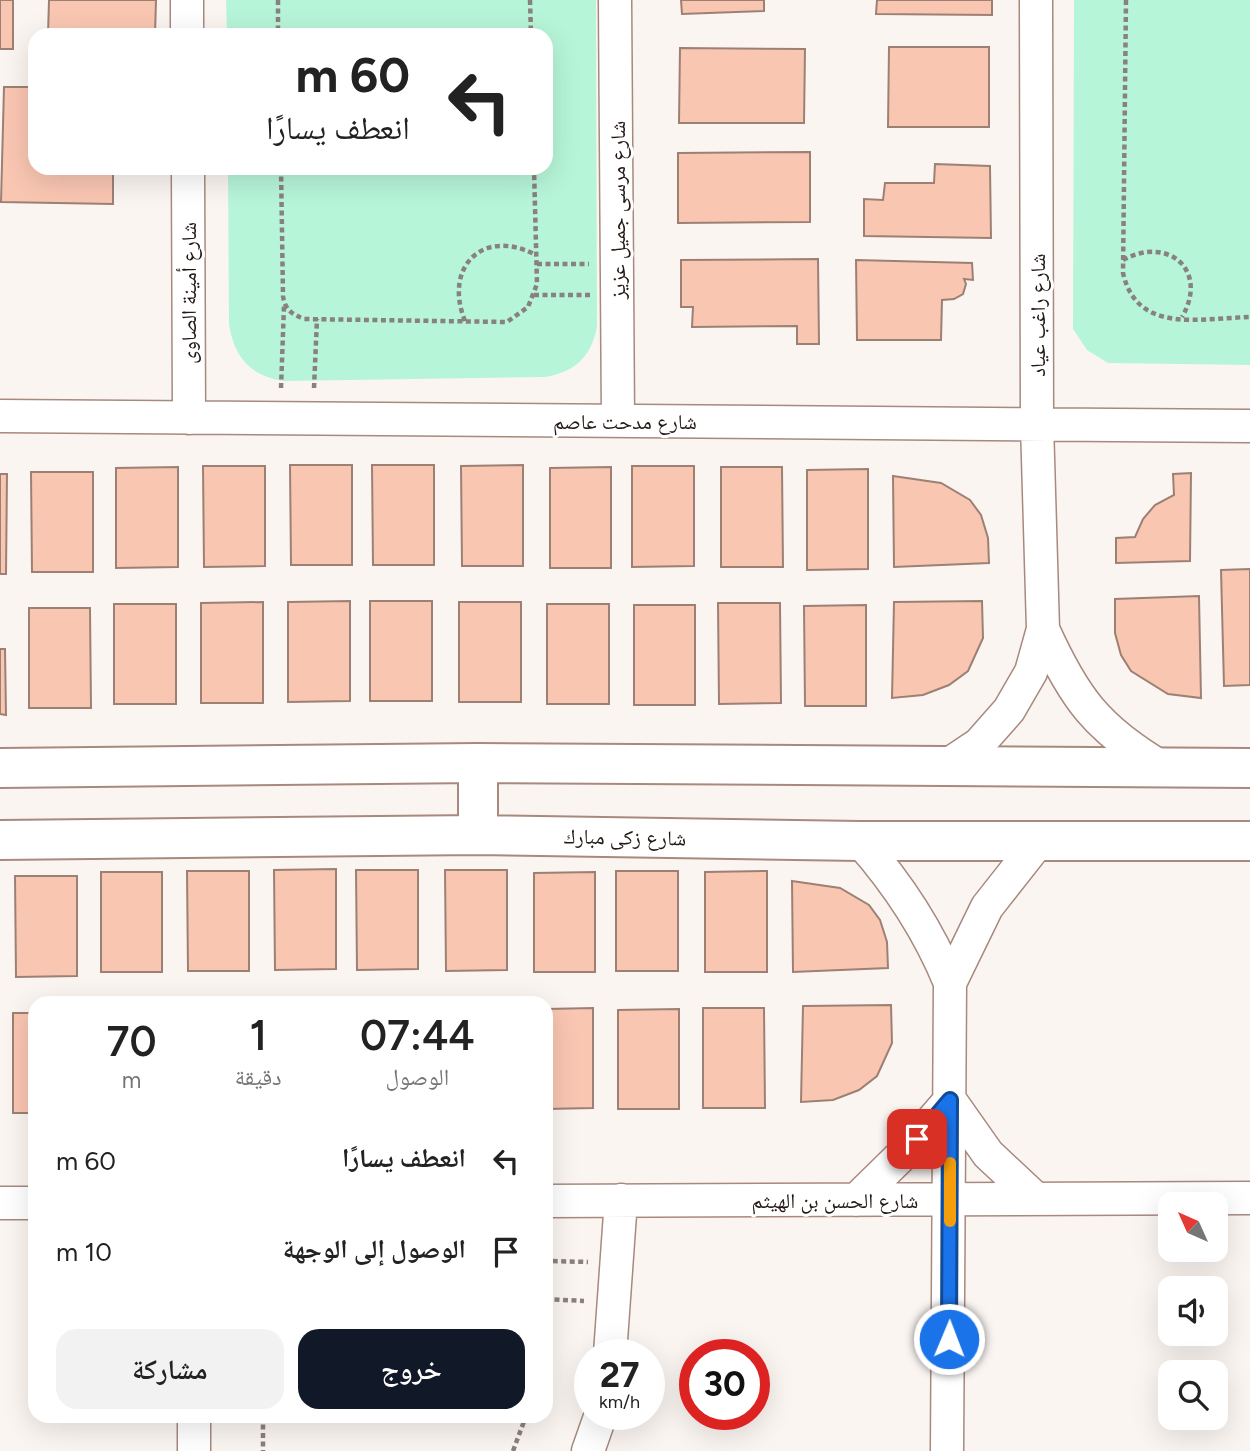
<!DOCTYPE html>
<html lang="ar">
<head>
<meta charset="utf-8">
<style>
	body { margin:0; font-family:Figtree,"Noto Naskh Arabic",sans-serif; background:#f2f2f2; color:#222; direction:rtl; height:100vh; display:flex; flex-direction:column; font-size:26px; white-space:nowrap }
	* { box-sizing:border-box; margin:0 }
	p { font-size:23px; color:#767676 }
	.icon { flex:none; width:38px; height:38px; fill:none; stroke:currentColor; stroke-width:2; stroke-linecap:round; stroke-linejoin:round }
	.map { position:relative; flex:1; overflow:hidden; direction:ltr }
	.sheet { position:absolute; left:28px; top:996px; width:525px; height:427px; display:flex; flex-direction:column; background:#fff; border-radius:21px; box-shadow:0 7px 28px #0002; direction:rtl }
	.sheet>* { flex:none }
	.hud { position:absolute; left:28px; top:28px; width:525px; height:147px; border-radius:21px; box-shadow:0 7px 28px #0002; direction:rtl; background:#fff; color:#222; overflow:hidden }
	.needle { width:46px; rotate:315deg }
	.fabs { position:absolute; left:1158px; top:1192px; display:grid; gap:14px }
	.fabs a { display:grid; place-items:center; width:70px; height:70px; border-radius:14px; background:#fff; box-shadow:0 7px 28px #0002; font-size:35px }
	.speed { position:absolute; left:574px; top:1339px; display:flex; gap:14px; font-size:35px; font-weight:700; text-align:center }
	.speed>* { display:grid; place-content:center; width:91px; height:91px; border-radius:50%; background:#fff; box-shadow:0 7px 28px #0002; line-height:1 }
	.speed small { font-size:18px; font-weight:400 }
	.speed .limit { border:10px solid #d22; background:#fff; color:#111 }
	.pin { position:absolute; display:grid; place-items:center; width:60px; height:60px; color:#fff; margin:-30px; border-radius:14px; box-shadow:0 4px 10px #0006 }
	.me { position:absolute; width:77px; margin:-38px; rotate:1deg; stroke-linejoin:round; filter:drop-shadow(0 0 5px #0008) }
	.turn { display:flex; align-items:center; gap:24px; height:147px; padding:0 28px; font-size:32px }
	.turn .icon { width:91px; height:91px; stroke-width:2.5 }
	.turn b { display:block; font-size:49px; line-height:60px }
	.eta { display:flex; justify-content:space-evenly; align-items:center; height:119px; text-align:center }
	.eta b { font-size:42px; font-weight:600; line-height:49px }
	.primary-button { display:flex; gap:14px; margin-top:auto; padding:14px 28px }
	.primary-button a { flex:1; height:80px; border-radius:21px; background:#111827; color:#fff; font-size:28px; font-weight:600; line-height:80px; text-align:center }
	.primary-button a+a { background:#f2f2f2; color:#222 }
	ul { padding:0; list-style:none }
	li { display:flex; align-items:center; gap:21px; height:91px; padding:0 28px }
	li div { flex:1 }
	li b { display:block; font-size:26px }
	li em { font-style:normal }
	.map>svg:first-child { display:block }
	.green { fill:#b7f5d8 }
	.building { fill:#f9c6b2; stroke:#9d8074; stroke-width:2 }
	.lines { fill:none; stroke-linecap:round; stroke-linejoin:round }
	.street-casing { stroke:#a7897e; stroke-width:35 }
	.secondary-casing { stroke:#a7897e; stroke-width:42 }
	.path { stroke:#89817d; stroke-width:4.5; stroke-dasharray:5 3.5; stroke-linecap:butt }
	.street { stroke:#fff; stroke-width:32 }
	.secondary { stroke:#fff; stroke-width:38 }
	.route-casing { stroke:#114b97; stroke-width:18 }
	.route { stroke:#1a73e8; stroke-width:12 }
	.slow { stroke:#f59e0b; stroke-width:12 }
	.labels { text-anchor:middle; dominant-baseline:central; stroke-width:6; stroke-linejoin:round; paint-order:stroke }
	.street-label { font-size:21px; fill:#231814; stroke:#fff }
</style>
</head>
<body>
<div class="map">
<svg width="1250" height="1451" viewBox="0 0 1250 1451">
	<rect width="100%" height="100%" fill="#fbf5f2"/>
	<!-- green -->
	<path class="green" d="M226,0H596L597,327C591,357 575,372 545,377L284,381C251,376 234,358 229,324L228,168H546V35H227Z
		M1074,0H1250V365L1108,363L1087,350L1073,329Z"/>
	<!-- building -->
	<path class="building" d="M0,0H13V49H0Z
		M49,0H156L155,35H48Z
		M681,0H764V11L682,14Z
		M877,0H992V15L876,14Z
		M889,47H989V127H888Z
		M680,48L805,49L804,123H679Z
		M4,87H35V168H113V204L1,202Z
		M810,152V222L678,223V153Z
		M935,164L990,166L991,238L864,236V199L883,200L885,183H934Z
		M818,259L819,344H797V326L692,327L693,307H681V260Z
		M856,260L972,263L973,280L964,279L966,284L963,294L954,299L942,300L941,340H857Z
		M290,465H352V565H291Z
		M372,465H434V565H373Z
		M523,465V566H462L461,466Z
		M203,466H265V566L204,567Z
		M632,466H694V566L632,567Z
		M178,467V567L116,568V468Z
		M611,467V568H550V468Z
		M721,467H782L783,567H721Z
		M868,469V569L807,570V470Z
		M31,472H93V572H32Z
		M1191,473L1190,561L1116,563V538L1135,537L1143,519L1155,505L1174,495L1173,474Z
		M0,474H7L6,574H0Z
		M893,476L941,483L970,500L981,515L988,538L989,563L894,567Z
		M1250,569V685L1224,686L1221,570Z
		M1199,596L1201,698L1168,694L1131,671L1121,655L1115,633V599Z
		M350,601V701L288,702V602Z
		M370,601H432V701H370Z
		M982,601L983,638L968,671L949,685L923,695L892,698L894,602Z
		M263,602V703H201V603Z
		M459,602H521V702H459Z
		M718,603H780L781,703L719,704Z
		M114,604H176V704H114Z
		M547,604H609V704H547Z
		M634,605H695V705H634Z
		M866,605V706H805L804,606Z
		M29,608H90L91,708H29Z
		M0,649H5L6,715L0,714Z
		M336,869V969L275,970L274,870Z
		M356,870H418V969L357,970Z
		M445,870H507V970L446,971Z
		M187,871H249V971H188Z
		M616,871H678V971H616Z
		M767,871V972H705V872Z
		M101,872H162V972H101Z
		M595,872V972H534V873Z
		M15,876H77V976L16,977Z
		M792,881L840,888L869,905L880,920L887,942L888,968L793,972Z
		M891,1005L892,1043L877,1076L859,1090L833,1100L801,1102L803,1006Z
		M593,1008V1108L546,1109V1009Z
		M703,1008H764L765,1108H703Z
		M679,1009V1109H618V1010Z
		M13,1013H35V1113H13Z"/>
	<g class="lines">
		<defs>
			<path id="street" d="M187,0V35
				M615,0L618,421
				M188,168L189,418
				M0,416L1250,426
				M1043,629C1074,698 1097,729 1163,768
				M943,768L979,744L1009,710L1031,672L1043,629L1037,424L1036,0
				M860,841C899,885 928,929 950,983L947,1451
				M950,983L987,907L1039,841
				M856,1200L905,1152L950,1100L988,1154L1036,1199
				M546,1201L1250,1198
				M0,1203H35
				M610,1354L621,1200
				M194,1416V1451
				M588,1451L601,1414"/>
			<path id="secondary" d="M0,768L478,763L1250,768
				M478,835V763
				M0,840L478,835L860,841H1250"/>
		</defs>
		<!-- street casing -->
		<use href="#street" class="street-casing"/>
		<!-- secondary casing -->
		<use href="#secondary" class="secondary-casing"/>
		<!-- path -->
		<path class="path" d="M278,0V35
			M530,0L531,35
			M1126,0L1123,273C1137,335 1201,318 1250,317
			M281,168L283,296C285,310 292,314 304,319L507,322L528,307L537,284L534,168
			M1123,260C1169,235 1209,271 1182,317
			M537,264H589
			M534,295H590
			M465,321C443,267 483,227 536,255
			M281,388L284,306
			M314,388L317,319
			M546,1266L552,1261L588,1262
			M546,1299L584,1301
			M263,1416V1451
			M513,1451L526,1416"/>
		<!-- street -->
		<use href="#street" class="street"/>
		<!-- secondary -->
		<use href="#secondary" class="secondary"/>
	</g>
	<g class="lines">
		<defs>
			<path id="route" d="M917,1139L950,1100L949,1339"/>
		</defs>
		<!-- route casing -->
		<use href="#route" class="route-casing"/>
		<!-- route -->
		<use href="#route" class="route"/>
		<!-- slow -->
		<path class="slow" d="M950,1221V1163"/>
	</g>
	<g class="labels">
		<!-- street labels -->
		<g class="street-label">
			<text transform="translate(617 210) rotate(-90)">شارع مرسى جميل عزيز</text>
			<text transform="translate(188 293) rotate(-90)">شارع أمينة الصاوى</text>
			<text transform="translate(1037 315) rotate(-90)">شارع راغب عياد</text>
			<text x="625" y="421">شارع مدحت عاصم</text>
			<text transform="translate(625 837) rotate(1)">شارع زكى مبارك</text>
			<text x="835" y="1200">شارع الحسن بن الهيثم</text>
		</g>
	</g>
</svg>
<div class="fabs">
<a><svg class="needle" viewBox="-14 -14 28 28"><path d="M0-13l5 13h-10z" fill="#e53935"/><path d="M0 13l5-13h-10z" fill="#767676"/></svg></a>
<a><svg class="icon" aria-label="sound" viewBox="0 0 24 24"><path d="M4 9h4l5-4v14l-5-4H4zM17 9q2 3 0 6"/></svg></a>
<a><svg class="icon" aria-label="search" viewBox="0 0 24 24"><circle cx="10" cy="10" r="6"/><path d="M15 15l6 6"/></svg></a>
</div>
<div class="speed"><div>27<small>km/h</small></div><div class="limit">30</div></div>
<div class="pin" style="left:917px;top:1139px;background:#d93025"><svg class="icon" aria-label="arrive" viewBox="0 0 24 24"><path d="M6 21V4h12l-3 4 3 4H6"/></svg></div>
<svg class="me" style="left:949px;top:1339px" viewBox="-20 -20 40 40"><circle r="17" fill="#1a73e8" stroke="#fff" stroke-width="3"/><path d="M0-11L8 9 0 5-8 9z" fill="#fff"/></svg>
<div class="hud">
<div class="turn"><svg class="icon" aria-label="left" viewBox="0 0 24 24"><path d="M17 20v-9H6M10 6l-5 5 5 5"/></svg><div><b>60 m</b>انعطف يسارًا</div></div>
</div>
<section class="sheet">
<div class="eta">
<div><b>07:44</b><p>الوصول</p></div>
<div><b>1</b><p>دقيقة</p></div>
<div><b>70</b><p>m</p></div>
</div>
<ul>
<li><svg class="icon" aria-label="left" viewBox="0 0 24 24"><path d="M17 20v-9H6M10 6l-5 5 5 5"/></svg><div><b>انعطف يسارًا</b></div><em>60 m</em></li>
<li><svg class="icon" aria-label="arrive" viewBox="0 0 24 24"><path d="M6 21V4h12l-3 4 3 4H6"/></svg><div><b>الوصول إلى الوجهة</b></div><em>10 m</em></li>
</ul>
<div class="primary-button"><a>خروج</a><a>مشاركة</a></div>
</section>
</div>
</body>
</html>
